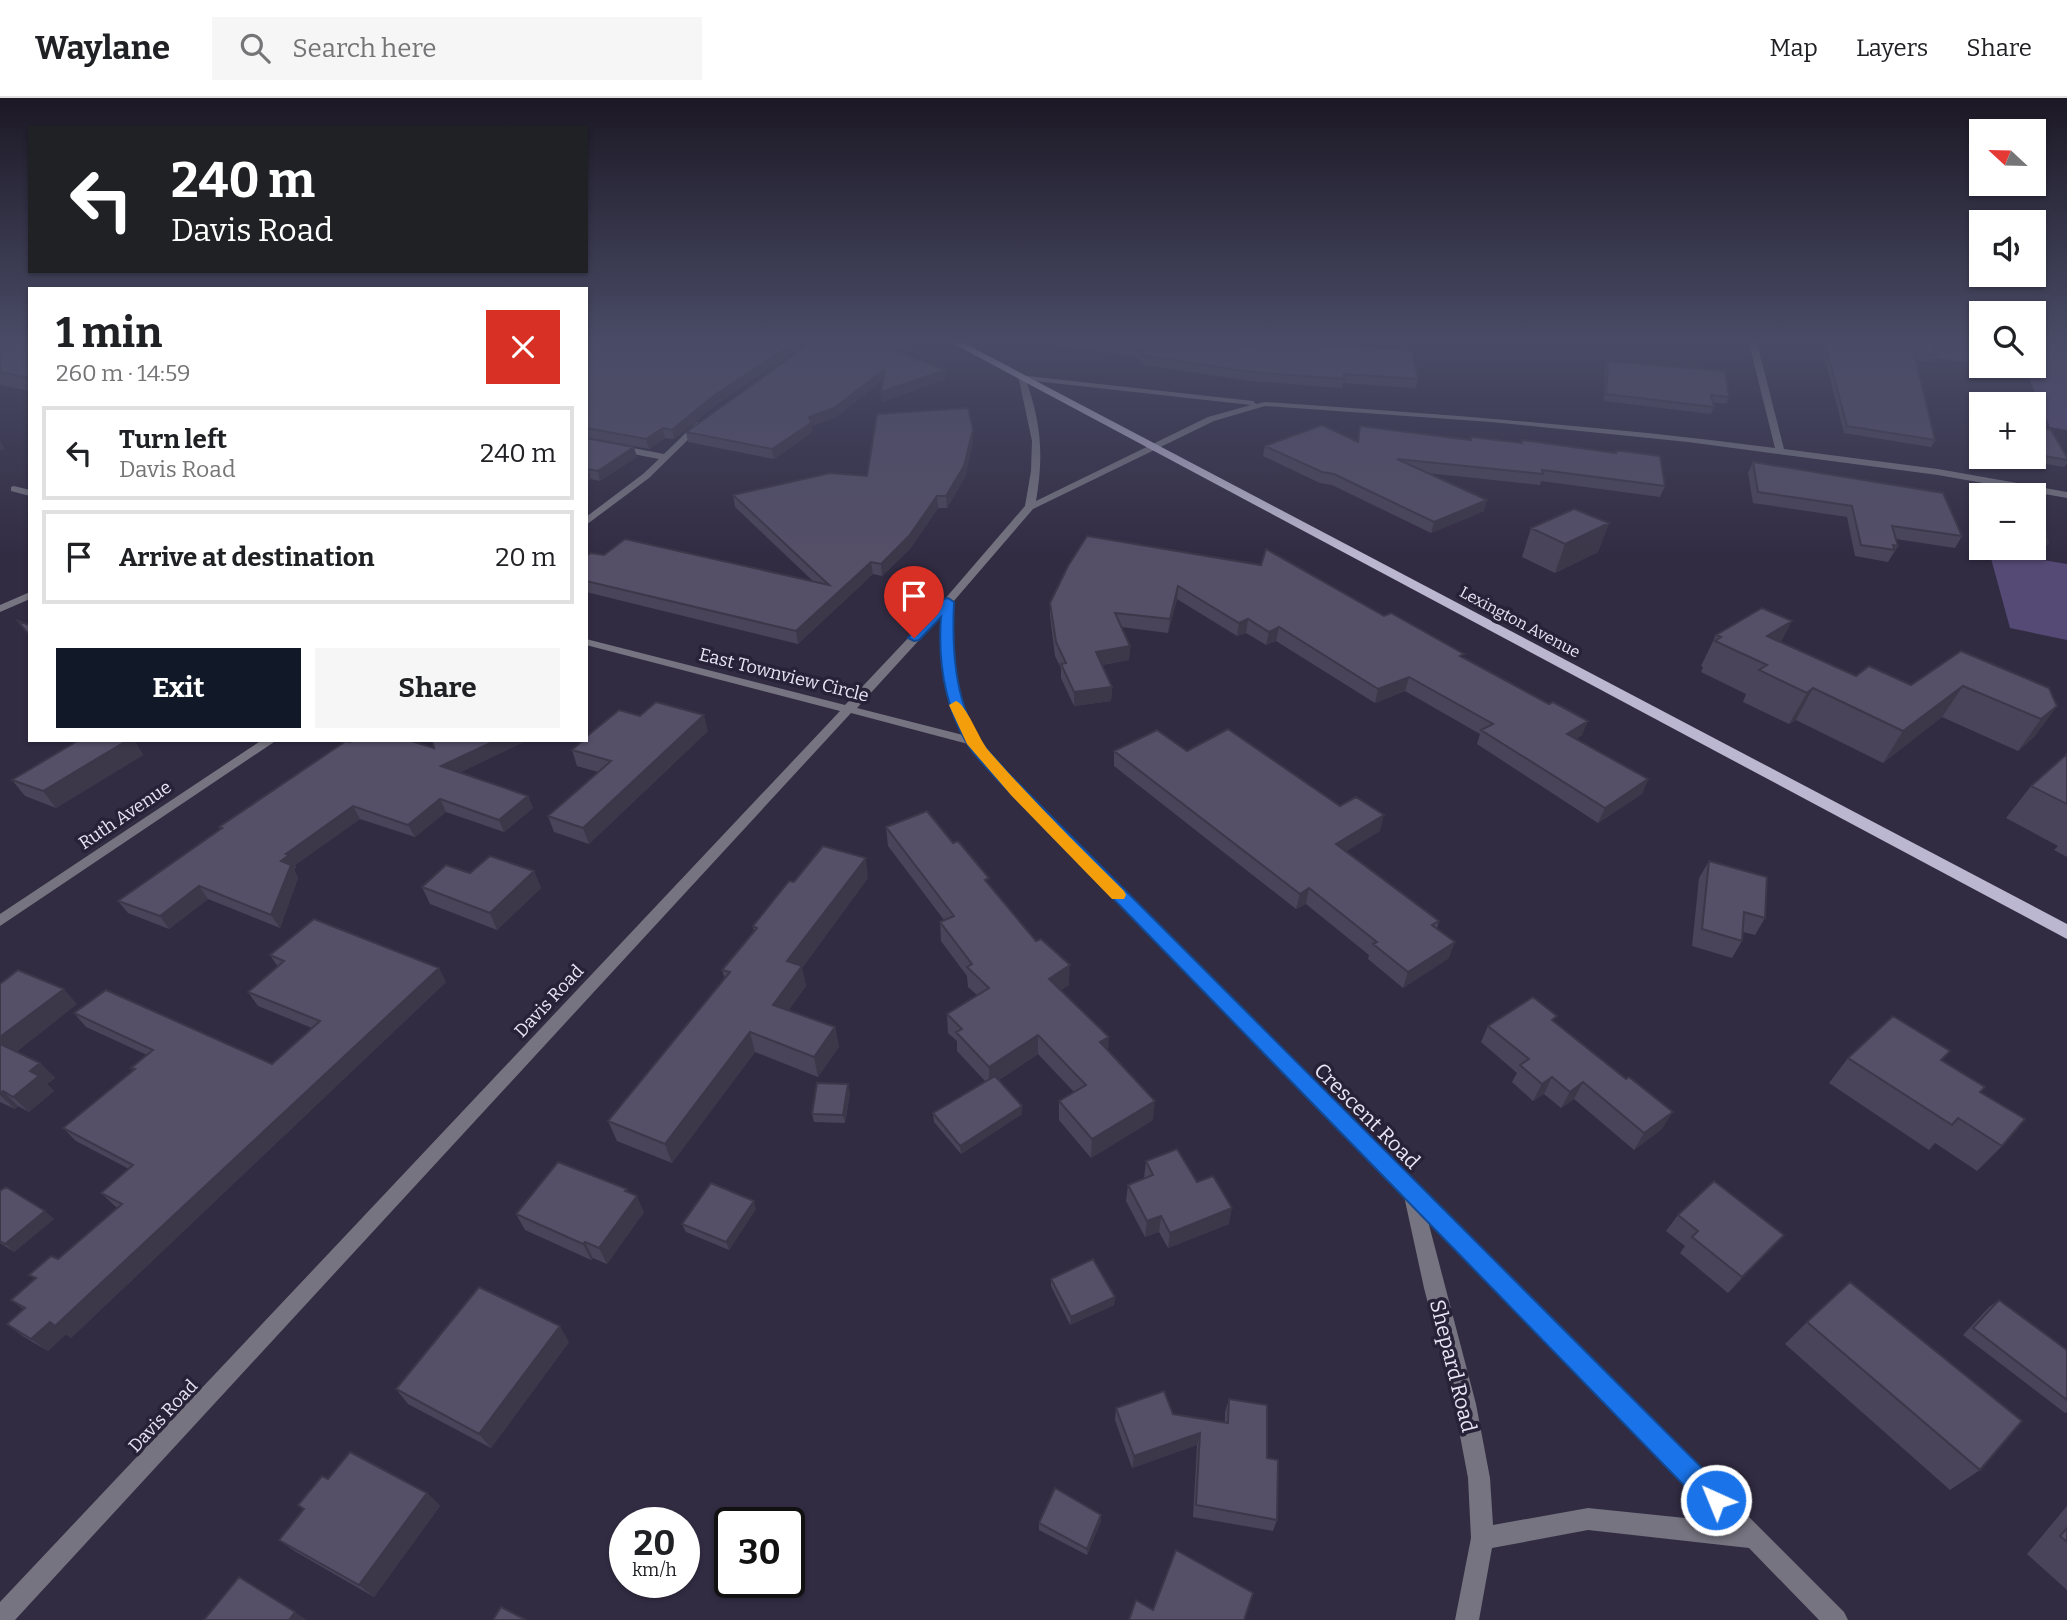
<!DOCTYPE html>
<html lang="en">
<head>
<meta charset="utf-8">
<style>
	body { margin:0; font-family:Bitter,serif; background:#f6f6f6; color:#202124; height:100vh; display:flex; flex-direction:column; font-size:26px; white-space:nowrap }
	* { box-sizing:border-box; margin:0 }
	p { font-size:23px; color:#757577 }
	.icon { flex:none; width:38px; height:38px; fill:none; stroke:currentColor; stroke-width:2; stroke-linecap:round; stroke-linejoin:round }
	.map { position:relative; flex:1; overflow:hidden }
	.panel { position:absolute; left:28px; top:189px; width:560px; height:455px; display:flex; flex-direction:column; background:#fff; border-radius:0px; box-shadow:0 2px 5px #0004 }
	.panel>* { flex:none }
	.top-card { position:absolute; left:28px; top:28px; width:560px; height:147px; border-radius:0px; box-shadow:0 2px 5px #0004; background:#202124; color:#fff; overflow:hidden }
	.needle { width:46px; rotate:292deg }
	.controls { position:absolute; left:1969px; top:21px; display:grid; gap:14px }
	.controls a { display:grid; place-items:center; width:77px; height:77px; border-radius:0px; background:#fff; box-shadow:0 2px 5px #0004; font-size:35px }
	.speed { position:absolute; left:609px; top:1409px; display:flex; gap:14px; font-size:35px; font-weight:700; text-align:center }
	.speed>* { display:grid; place-content:center; width:91px; height:91px; border-radius:50%; background:#fff; box-shadow:0 2px 5px #0004; line-height:1 }
	.speed small { font-size:18px; font-weight:400 }
	.speed .limit { border:4px solid #111; border-radius:10px; background:#fff; color:#111 }
	.pin { position:absolute; display:grid; place-items:center; width:60px; height:60px; color:#fff; margin:-72px -30px; border-radius:50% 50% 50% 0; rotate:-45deg; box-shadow:0 0 7px #0007 }
	.pin .icon { rotate:45deg }
	.me { position:absolute; width:77px; margin:-38px; rotate:316deg; stroke-linejoin:round; filter:drop-shadow(0 0 5px #0008) }
	.turn { display:flex; align-items:center; gap:24px; height:147px; padding:0 28px; font-size:32px }
	.turn .icon { width:91px; height:91px; stroke-width:2.5 }
	.turn b { display:block; font-size:49px; line-height:60px }
	.round { display:grid; place-items:center; flex:none; width:74px; height:74px; border-radius:0px; background:#f6f6f6 }
	.overview { display:flex; align-items:center; justify-content:space-between; height:119px; padding:0 28px }
	h1 { font-size:42px; font-weight:700; line-height:52px }
	.action { display:flex; gap:14px; margin-top:auto; padding:14px 28px }
	.action a { flex:1; height:80px; border-radius:0px; background:#111827; color:#fff; font-size:28px; font-weight:700; line-height:80px; text-align:center }
	.action a+a { background:#f6f6f6; color:#202124 }
	ul { padding:0; list-style:none }
	li { display:flex; align-items:center; gap:21px; height:94px; margin:0 14px 10px; padding:0 14px; border:4px solid #e0e0e0; border-radius:0px }
	li div { flex:1 }
	li b { display:block; font-size:26px }
	li em { font-style:normal }
	header { display:flex; align-items:center; gap:42px; box-sizing:border-box; height:98px; padding:0 35px; background:#fff; border-bottom:2px solid #e0e0e0 }
	header strong { font-size:33px }
	nav { display:flex; gap:38px; margin-inline-start:auto; font-size:24px }
	.search { width:490px; height:63px; background:#f6f6f6; display:flex; align-items:center; gap:18px; box-sizing:border-box; padding:0 24px; border-radius:0px; color:#757577; font-size:26px }
	.map>svg:first-child { display:block }
	.green { fill:#554a75 }
	.lines { fill:none; stroke-linecap:round; stroke-linejoin:round }
	.street { fill:#767480; fill-rule:evenodd }
	.primary { fill:#bcb7d0; fill-rule:evenodd }
	.wall { fill:#494459 }
	.shaded-wall { fill:#3c3749 }
	.building { fill:#554f68; stroke:#3c3749; stroke-width:2 }
	.route { fill:#1a73e8; stroke:#114b97; stroke-width:2 }
	.slow { fill:#f59e0b }
	.labels { text-anchor:middle; dominant-baseline:central; stroke-width:7; stroke-linejoin:round; paint-order:stroke }
	.far-street-label { font-size:16px; fill:#e8e5f4; stroke:#282239 }
	.street-label { font-size:18px; fill:#e8e5f4; stroke:#282239 }
	.near-street-label { font-size:21px; fill:#e8e5f4; stroke:#282239 }
</style>
</head>
<body>
<header>
<strong>Waylane</strong>
<div class="search"><svg class="icon" aria-label="search" viewBox="0 0 24 24"><circle cx="10" cy="10" r="6"/><path d="M15 15l6 6"/></svg>Search here</div>
<nav><a>Map</a><a>Layers</a><a>Share</a></nav>
</header>
<div class="map">
<svg width="2067" height="1522" viewBox="0 0 2067 1522">
	<rect width="100%" height="100%" fill="#322c43"/>
	<!-- green -->
	<path class="green" d="M1877,245H1981V266L1894,254Z
		M2034,245H2067V332L2050,329L2026,274L1997,268H2034Z
		M1989,453L2067,466V542L2010,530Z"/>
	<g class="lines">
		<!-- street -->
		<path class="street" d="M1749,245H1757L1784,351L1938,371L2067,394V400L1938,377L1688,344L1491,324L1265,308L1214,323L1033,411L953,504C951,547 950,594 972,632C985,654 1004,672 1021,691L1844,1514L1848,1522H1819L1749,1450L1588,1432L1492,1450L1479,1522H1455L1471,1440L1468,1380L1454,1306L1424,1190L1404,1098L1011,697L968,646L851,615L15,1522H0V1504L840,613L586,547V541L845,607L944,502L1025,408L1031,373L1032,343L1018,277L1253,303L1256,306L1265,304C1436,316 1606,328 1775,350ZM1026,282L1251,307L1208,319L1036,403C1044,357 1041,325 1026,282ZM942,517C940,557 941,601 963,637L857,610ZM1428,1123L1724,1424L1588,1410L1493,1427L1490,1380L1476,1306Z
			M697,324L704,326L649,380L586,427V419L643,376L659,361L586,347V341L664,356Z
			M14,388L30,392V398L11,393V389Z
			M30,494V501L0,514V507Z
			M262,642H277L0,828V816Z"/>
		<!-- primary -->
		<path class="primary" d="M952,245H964L2067,826V841Z"/>
	</g>
	<!-- wall -->
	<path class="wall" d="M0,245H30V293L0,287Z
		M586,245L714,309L674,341L665,340L649,351L586,339Z
		M811,245H914V248L904,256L945,272L946,281L882,304L883,282L835,320L811,328L812,334L774,361L688,344L686,334Z
		M1059,245H1235L1418,281L1416,290L1343,285L1342,290L1249,283L1140,266V260L1059,247Z
		M1821,245H1934L1936,257L1933,264L1915,262L1935,342L1931,349L1844,335Z
		M1608,263L1729,299L1726,306L1712,304L1714,309L1711,316L1604,303L1605,273Z
		M1360,328L1470,342L1471,339L1521,345L1522,342L1615,355L1616,353L1665,388L1660,399L1541,383L1540,387L1427,375L1484,413L1431,435L1332,387L1320,385L1263,358L1265,348L1357,344Z
		M2034,330L2067,359V365L2064,369L2018,361L2017,359H2034Z
		M586,340L637,359L600,383L591,381L586,384Z
		M973,344L965,379L947,410H938L910,451L882,478L873,476L798,546L586,494V458L604,457L814,484L735,409L733,397L867,378Z
		M1753,364L1962,438L1955,450L1896,441L1898,448L1888,464L1855,458L1847,419L1753,405L1748,375Z
		M2034,413L2048,445L2043,453L2029,450H2034Z
		M1609,425L1598,454L1555,475L1522,459L1531,430Z
		M1068,468L1384,518L1463,560L1582,637L1576,641L1648,681L1642,696L1598,725L1477,646L1480,636L1405,593L1375,605L1276,543L1266,547L1246,535L1237,538L1177,501L1168,535L1121,529L1130,548L1129,562L1102,567L1112,589L1111,603L1074,608L1061,580V570L1055,558L1050,518V505Z
		M1716,537L1781,545L1856,578L1911,587L1961,553L2057,608L2034,639L2018,653L1942,619L1883,665L1796,622L1789,626L1743,604L1746,596L1701,574L1703,569L1701,568Z
		M640,618L708,633L589,746L554,734L548,718L598,674L577,668L572,652Z
		M79,642H134L143,657L56,710L25,698L12,682Z
		M432,642H528L460,674L528,698L533,710L504,734L446,714L415,739L360,721L295,767L296,769L294,771L298,780L280,830L208,801L169,831L128,815L118,803L220,731L219,729L350,644L434,650Z
		M1114,653H1187L1340,708L1380,733L1346,753L1439,823L1437,831L1449,860L1403,890L1368,861L1369,857L1306,806L1296,811L1114,668Z
		M2067,656V759L2054,752L2058,748L2006,720L2031,688Z
		M886,729L990,787L1069,887L1061,892L1108,953L1153,1022L1091,1060L1059,1022V1003L1074,994L1038,956L999,982L1022,1008V1016L961,1056L934,1024L933,1015L985,983L957,953V943L948,935L947,916L977,897L968,889L967,878L941,843L940,824L944,822L888,748Z
		M1709,763L1765,820L1755,837L1743,834L1742,843L1732,860L1692,848L1699,780Z
		M534,773L541,790L497,832L430,806L422,789L470,775Z
		M868,780L802,870L806,888L788,913L835,929L839,949L818,979L755,954L672,1065L617,1043L608,1023L725,881L722,872L754,833L753,828L794,784Z
		M270,857L446,884L71,1240L66,1236L48,1253L24,1239L7,1226L23,1211L11,1202L35,1181L29,1177L58,1161L117,1110L101,1095L129,1071L76,1043L63,1030L134,973L131,970L147,957L86,929L74,915L272,966L312,930L258,908L248,894L278,869Z
		M0,886L77,906L16,954L40,965L55,980L47,986L54,993L29,1014L18,1008L15,1011L0,1004Z
		M1554,924L1662,1031L1634,1052L1574,1001L1561,1010L1544,996L1533,1003L1512,984L1517,975L1481,944L1488,928Z
		M1950,953L1941,962L1980,994L2002,1048L1977,1073L1935,1045L1929,1052L1829,985L1848,960Z
		M850,995L845,1025L814,1024L812,1016Z
		M1146,1063L1197,1084L1229,1126L1168,1150L1159,1134L1145,1139L1126,1103L1128,1087L1144,1080Z
		M0,1093L54,1121L14,1154L0,1145Z
		M629,1095L644,1114L607,1166L593,1160L591,1162L525,1132L516,1116Z
		M756,1111L729,1152L686,1134L682,1126Z
		M1678,1117L1784,1137L1770,1152L1728,1195L1680,1155L1685,1148L1666,1133Z
		M1051,1181L1115,1199L1114,1207L1070,1227L1051,1188Z
		M1999,1202L2067,1252V1314L2065,1315L1963,1237L1989,1209Z
		M1807,1224L1980,1372L1950,1392L1785,1246Z
		M569,1244L491,1350L408,1306L396,1291Z
		M1229,1301L1267,1360L1277,1422L1273,1433L1193,1419L1197,1347L1132,1370L1115,1322L1116,1310L1173,1316L1225,1324V1314Z
		M328,1381L427,1395L440,1408L374,1499L296,1454L279,1442Z
		M2067,1408V1492L2027,1456Z
		M1101,1423L1087,1457L1039,1432V1425Z"/>
	<!-- shaded-wall -->
	<path class="shaded-wall" d="M793,245H807L714,309L674,341L672,332L712,299Z
		M906,245H914V248L897,262L896,253Z
		M885,271V280L835,320L811,328L812,334L774,361L772,351L809,319Z
		M945,272L946,281L882,304L881,294Z
		M663,330L665,340L649,351L646,341Z
		M973,332V344L965,379L947,410L946,398Z
		M0,342L5,351L0,353Z
		M634,349L637,359L600,383L598,373Z
		M588,371L591,381L586,384V372Z
		M937,398L938,410L910,451L882,478L881,466Z
		M1487,402L1484,413L1431,435L1434,424Z
		M1609,425L1598,454L1555,475L1565,446Z
		M871,464L873,476L798,546L796,533Z
		M1178,488L1177,501L1168,535L1170,521Z
		M1248,521L1246,535L1237,538L1239,525Z
		M1792,523L1776,554L1767,538Z
		M1279,529L1276,543L1266,547L1269,534Z
		M1130,548L1129,562L1095,568L1096,554Z
		M1409,579L1405,593L1375,605L1378,591Z
		M1963,588L1942,619L1883,665L1903,633Z
		M1112,589L1111,603L1074,608V594Z
		M1813,590L1796,622L1789,626L1807,595Z
		M2057,608L2034,639L2018,653L2041,621Z
		M704,617L708,633L589,746L583,730Z
		M1588,623L1582,637L1561,650L1567,636Z
		M128,642H134L143,657L56,710L43,693Z
		M497,642H528L447,681L441,668Z
		M1648,681L1642,696L1598,725L1605,710Z
		M528,698L533,710L504,734L499,722Z
		M440,701L446,714L415,739L408,727Z
		M353,708L360,721L295,767L296,769L294,771L298,780L280,830L271,817L281,763L286,756Z
		M1384,717L1380,733L1332,762L1336,746Z
		M866,760L868,780L802,870L806,888L778,927L773,907L787,863Z
		M534,773L541,790L497,832L490,815Z
		M199,788L208,801L169,831L160,818Z
		M1309,790L1306,806L1296,811L1300,796Z
		M1455,844L1449,860L1403,890L1408,874Z
		M1070,867L1069,887L1049,900V881Z
		M439,870L446,884L71,1240L55,1228Z
		M64,891L77,906L9,959L0,950V939Z
		M835,929L839,949L818,979L814,959Z
		M750,934L755,954L672,1065L665,1046Z
		M1038,937V956L989,988V969Z
		M1109,939L1108,958L1100,944Z
		M40,965L55,980L47,986L54,993L29,1014L13,999L30,973Z
		M1552,979L1544,996L1533,1003L1542,986Z
		M1583,984L1574,1001L1561,1010L1570,994Z
		M848,986L850,995L845,1025L843,1017Z
		M3,993L18,1008L15,1011L0,997Z
		M1155,1003L1153,1022L1091,1060L1092,1041Z
		M1022,1008V1016L961,1056L960,1048Z
		M1673,1014L1662,1031L1634,1052L1644,1035Z
		M627,1091L633,1104L637,1098L644,1114L607,1166L599,1150Z
		M754,1103L756,1111L729,1152L726,1144Z
		M1232,1110L1229,1126L1168,1150L1170,1135Z
		M45,1113L54,1121L14,1154L5,1146Z
		M1161,1118L1159,1134L1145,1139L1147,1123Z
		M1784,1137L1770,1152L1728,1195L1742,1179Z
		M585,1144L593,1160L591,1162L583,1146Z
		M1115,1199L1114,1207L1070,1227L1071,1219Z
		M50,1224L66,1236L48,1253L31,1241Z
		M560,1228L569,1244L491,1350L479,1336Z
		M1200,1335L1197,1347L1132,1370L1134,1358Z
		M427,1395L440,1408L374,1499L359,1487Z
		M1101,1417V1423L1087,1457V1451Z
		M295,1514L307,1522H289Z"/>
	<!-- building -->
	<path class="building" d="M0,245H30V280L0,274Z
		M586,245H793L712,299L672,332L663,330L646,341L586,330Z
		M811,245H906L896,253L945,272L881,294L885,271L834,310L809,319L811,325L772,351L686,334Z
		M1100,245H1235L1254,248L1256,245H1312L1412,253L1418,281L1344,276V281L1250,274L1141,257L1145,252Z
		M1825,245H1934L1936,257L1914,255L1935,342L1847,328Z
		M1608,263L1725,273L1729,299L1711,297L1714,309L1606,296Z
		M968,310L973,332L964,368L946,398H937L909,438L881,466L871,464L796,533L586,483V458L591,455L604,457L625,441L829,487L733,397L830,375L867,378L877,316Z
		M1322,327L1358,344L1360,328L1471,342V339L1522,345V342L1616,355V353H1622L1660,358L1665,388L1542,372L1543,376L1397,361L1487,402L1434,424L1334,376L1322,374L1265,348Z
		M2034,330L2051,332L2067,359V362L2034,356Z
		M586,340L634,349L598,373L588,371L586,372Z
		M1753,364L1943,395L1962,438L1892,428L1898,448L1893,447L1895,452L1861,447L1852,408L1758,394Z
		M1574,411L1609,425L1565,446L1531,430Z
		M2034,413L2041,414L2048,445L2034,442Z
		M1087,438L1261,467L1266,451L1384,518L1391,515L1464,556L1460,558L1549,606L1553,604L1588,623L1567,636L1648,681L1605,710L1481,632L1493,626L1409,579L1378,591L1279,529L1269,534L1248,521L1239,525L1178,488L1170,521L1115,515L1130,548L1096,554L1112,589L1074,594L1061,566L1066,565L1056,544L1050,505L1068,468Z
		M1762,510L1792,523L1767,538L1856,578L1869,568L1911,587L1961,553L2049,590L2057,608L2041,621L1963,588L1903,633L1813,590L1807,595L1759,572L1767,567L1715,543L1721,539L1716,537Z
		M18,523L30,527V538Z
		M656,604L704,617L583,730L548,718L611,663L572,652L583,642H586V639L619,612L640,618Z
		M1228,631L1340,708L1356,699L1384,717L1336,746L1439,823L1432,827L1455,844L1408,874L1373,846L1377,844L1309,790L1300,796L1114,653L1157,632L1187,653Z
		M79,642H128L43,693L12,682Z
		M353,642H408L434,650L432,642H497L441,668L528,698L499,722L440,701L408,727L353,708L286,756L289,757L281,763L291,767L271,817L199,788L160,818L118,803L222,730L219,729L346,643L350,644Z
		M2067,656V706L2031,688Z
		M927,713L953,745L958,743L989,780L985,782L1036,843L1041,841L1070,867L1049,881L1109,939L1100,944L1155,1003L1092,1041L1059,1003L1086,987L1038,937L989,969L956,934L962,931L947,916L989,890L967,869L972,866L940,824L954,818L886,729Z
		M823,748L866,760L787,863L802,868L773,907L835,929L814,959L750,934L665,1046L608,1023L730,874L722,872L757,830L753,828L789,783L794,784Z
		M490,758L534,773L490,815L422,789L446,767L470,775Z
		M1709,763L1767,779L1765,820L1744,814L1742,843L1702,831Z
		M314,821L439,870L55,1228L50,1224L31,1241L7,1226L25,1210L11,1202L36,1180L29,1177L51,1158L58,1161L122,1106L101,1095L133,1067L63,1030L135,971L131,970L153,952L74,915L106,892L272,966L320,923L248,894L284,863L270,857Z
		M18,872L64,891L0,939V886Z
		M1533,899L1557,918L1552,922L1626,981L1629,979L1673,1014L1644,1035L1583,984L1570,994L1552,979L1542,986L1520,967L1529,961L1488,928Z
		M1893,918L1950,953L1941,962L1985,989L1980,994L2025,1021L2002,1048L1958,1020L1952,1027L1848,960Z
		M0,946L40,965L30,973L39,978L13,999L3,993L0,996Z
		M995,978L1022,1008L960,1048L933,1015Z
		M817,985L848,986L843,1017L812,1016Z
		M1177,1051L1197,1084L1213,1078L1232,1110L1170,1135L1161,1118L1147,1123L1128,1087L1153,1077L1146,1063Z
		M558,1064L627,1091L625,1093L637,1098L599,1150L585,1144L583,1146L516,1116Z
		M1714,1083L1784,1137L1742,1179L1692,1139L1698,1133L1678,1117Z
		M711,1085L754,1103L726,1144L682,1126Z
		M6,1089L45,1113L5,1146L0,1143V1093Z
		M1093,1161L1115,1199L1071,1219L1051,1181Z
		M1850,1184L2022,1323L1980,1372L1807,1224Z
		M479,1189L560,1228L479,1336L396,1291Z
		M1999,1202L2067,1252V1302L1973,1230Z
		M1164,1293L1173,1316L1228,1325L1229,1301L1267,1307V1360L1278,1362L1277,1422L1196,1407L1200,1335L1134,1358L1116,1310Z
		M350,1354L427,1395L359,1487L279,1442L304,1411L298,1407L322,1378L328,1381Z
		M1055,1390L1101,1417L1087,1451L1039,1425Z
		M2067,1430V1444L2060,1438Z
		M1176,1452L1253,1495L1244,1522H1129L1136,1502L1153,1512Z
		M239,1479L295,1514L289,1522H204Z
		M501,1509L526,1522H493Z"/>
	<!-- sky -->
	<linearGradient id="sky" x2="0" y2="1"><stop stop-color="#1c1825"/><stop offset="0.53" stop-color="#494b66"/><stop offset="1" stop-color="#494b66" stop-opacity="0"/></linearGradient>
	<rect width="2067" height="458" fill="url(#sky)"/>
	<!-- route -->
	<path class="route" d="M948,500L954,504C952,550 954,600 979,641C986,652 998,663 1007,674L1725,1393L1729,1402L1725,1411L1716,1415L1707,1411L996,680C986,668 972,656 965,642C944,604 938,561 941,519L919,542L914,543L908,540L944,501Z"/>
	<!-- slow -->
	<path class="slow" d="M956,603C966,606 979,641 988,652C1031,701 1077,747 1124,793L1126,797L1124,801H1112L1011,697L967,646L949,607Z"/>
	<g class="labels">
		<!-- far-street labels -->
		<g class="far-street-label">
			<text transform="translate(1520 524) rotate(28)">Lexington Avenue</text>
		</g>
		<!-- street labels -->
		<g class="street-label">
			<text transform="translate(784 577) rotate(14)">East Townview Circle</text>
			<text transform="translate(125 717) rotate(-34)">Ruth Avenue</text>
			<text transform="translate(549 903) rotate(-47)">Davis Road</text>
			<text transform="translate(163 1318) rotate(-47)">Davis Road</text>
		</g>
		<!-- near-street labels -->
		<g class="near-street-label">
			<text transform="translate(1367 1018) rotate(45)">Crescent Road</text>
			<text transform="translate(1453 1268) rotate(76)">Shepard Road</text>
		</g>
	</g>
</svg>
<div class="controls">
<a><svg class="needle" viewBox="-14 -14 28 28"><path d="M0-13l5 13h-10z" fill="#e53935"/><path d="M0 13l5-13h-10z" fill="#757577"/></svg></a>
<a><svg class="icon" aria-label="sound" viewBox="0 0 24 24"><path d="M4 9h4l5-4v14l-5-4H4zM17 9q2 3 0 6"/></svg></a>
<a><svg class="icon" aria-label="search" viewBox="0 0 24 24"><circle cx="10" cy="10" r="6"/><path d="M15 15l6 6"/></svg></a>
<a>+</a>
<a>−</a>
</div>
<div class="speed"><div>20<small>km/h</small></div><div class="limit">30</div></div>
<div class="pin" style="left:914px;top:540px;background:#d93025"><svg class="icon" aria-label="arrive" viewBox="0 0 24 24"><path d="M6 21V4h12l-3 4 3 4H6"/></svg></div>
<svg class="me" style="left:1716px;top:1402px" viewBox="-20 -20 40 40"><circle r="17" fill="#1a73e8" stroke="#fff" stroke-width="3"/><path d="M0-11L8 9 0 5-8 9z" fill="#fff"/></svg>
<div class="top-card">
<div class="turn"><svg class="icon" aria-label="left" viewBox="0 0 24 24"><path d="M17 20v-9H6M10 6l-5 5 5 5"/></svg><div><b>240 m</b>Davis Road</div></div>
</div>
<section class="panel">
<div class="overview"><div><h1>1 min</h1><p>260 m · 14:59</p></div><a class="round" style="background:#d93025;color:#fff"><svg class="icon" aria-label="close" viewBox="0 0 24 24"><path d="M6 6l12 12M18 6L6 18"/></svg></a></div>
<ul>
<li><svg class="icon" aria-label="left" viewBox="0 0 24 24"><path d="M17 20v-9H6M10 6l-5 5 5 5"/></svg><div><b>Turn left</b><p>Davis Road</p></div><em>240 m</em></li>
<li><svg class="icon" aria-label="arrive" viewBox="0 0 24 24"><path d="M6 21V4h12l-3 4 3 4H6"/></svg><div><b>Arrive at destination</b></div><em>20 m</em></li>
</ul>
<div class="action"><a>Exit</a><a>Share</a></div>
</section>
</div>
</body>
</html>
